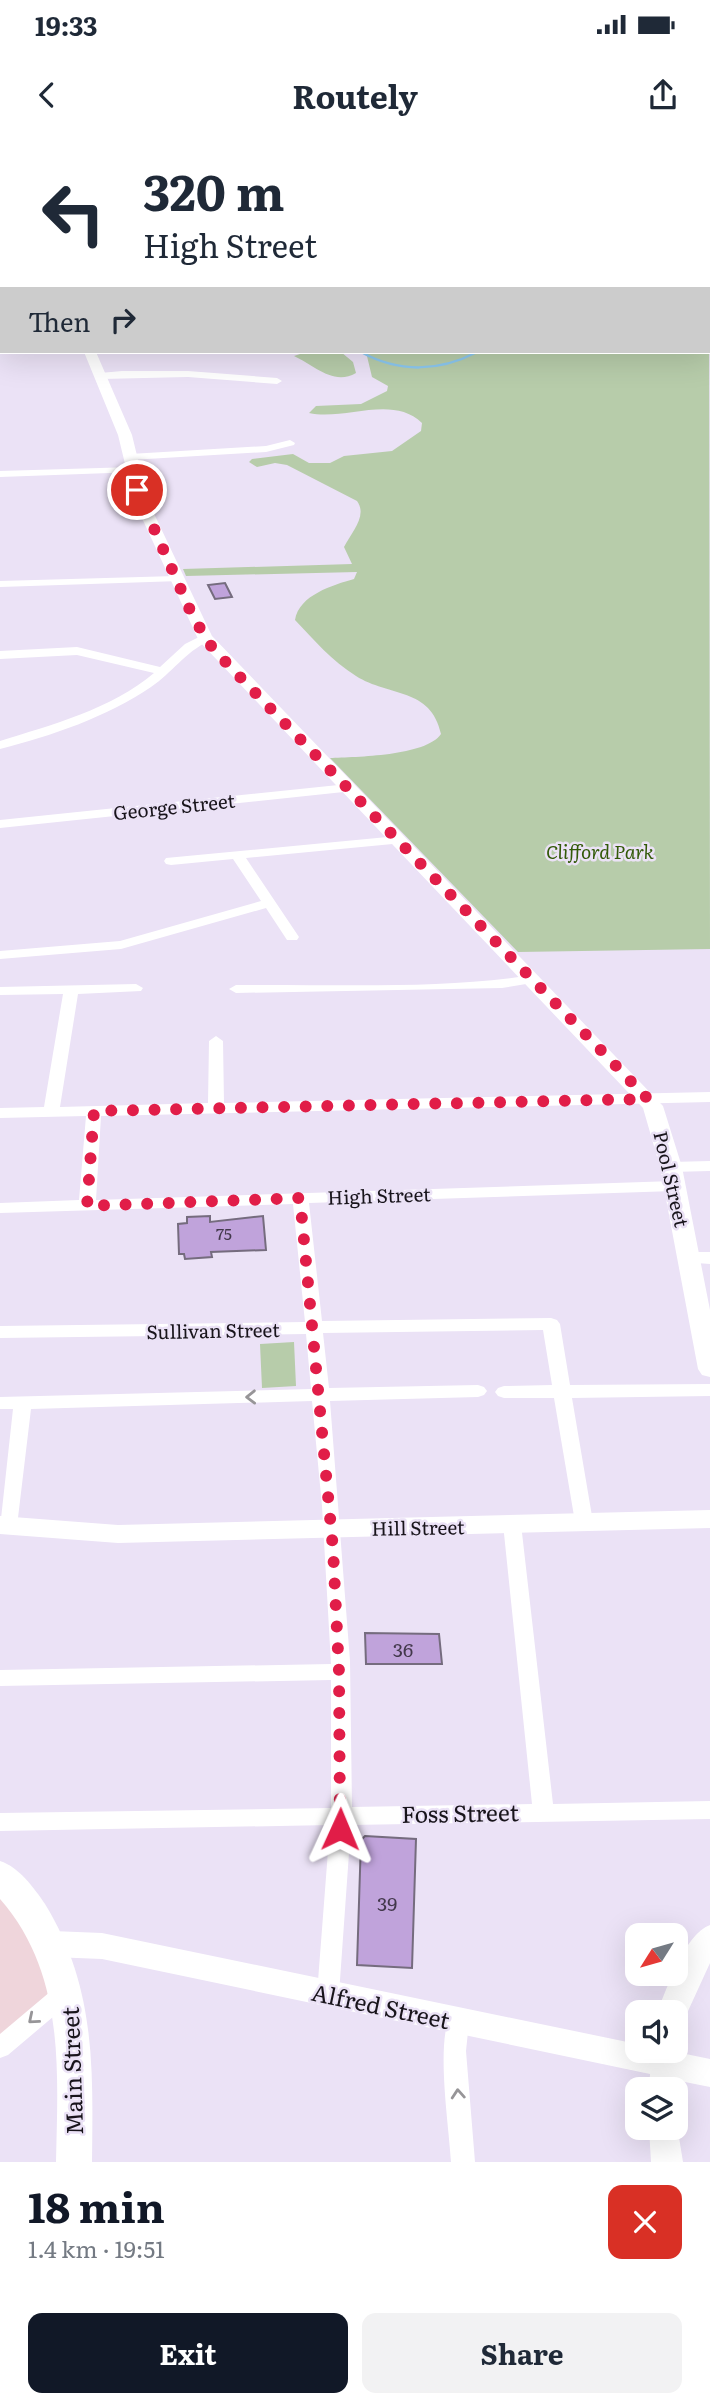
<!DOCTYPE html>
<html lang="en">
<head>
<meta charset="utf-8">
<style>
	body { margin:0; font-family:Literata,serif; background:#f2f2f3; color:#1f2937; height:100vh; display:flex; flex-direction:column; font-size:26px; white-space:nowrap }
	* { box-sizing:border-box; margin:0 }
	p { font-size:23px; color:#747a83 }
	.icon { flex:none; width:38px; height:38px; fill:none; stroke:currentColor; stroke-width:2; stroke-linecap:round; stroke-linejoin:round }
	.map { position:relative; height:2022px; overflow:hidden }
	.side { display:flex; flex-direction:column; background:#fff; flex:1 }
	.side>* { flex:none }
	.guide { position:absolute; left:0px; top:0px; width:710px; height:214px; box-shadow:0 7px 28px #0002; background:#fff; color:#1f2937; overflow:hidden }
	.needle { width:46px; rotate:233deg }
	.tools { position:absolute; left:625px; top:1783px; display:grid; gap:14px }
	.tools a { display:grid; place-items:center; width:63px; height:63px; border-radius:14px; background:#fff; box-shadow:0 7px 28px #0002; font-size:35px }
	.pin { position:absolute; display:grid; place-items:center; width:60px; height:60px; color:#fff; margin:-30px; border:4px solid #fff; border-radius:50%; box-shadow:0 2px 7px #0007 }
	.me { position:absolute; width:77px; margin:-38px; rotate:1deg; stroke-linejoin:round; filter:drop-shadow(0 0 5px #0008) }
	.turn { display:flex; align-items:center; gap:24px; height:147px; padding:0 28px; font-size:32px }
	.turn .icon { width:91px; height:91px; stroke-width:2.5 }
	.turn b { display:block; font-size:49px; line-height:60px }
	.then { display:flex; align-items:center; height:66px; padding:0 28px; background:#0003; gap:14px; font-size:26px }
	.round { display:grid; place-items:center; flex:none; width:74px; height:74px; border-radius:14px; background:#f2f2f3 }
	.overview { display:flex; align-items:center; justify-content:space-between; height:119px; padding:0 28px }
	h1 { font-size:42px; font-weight:700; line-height:52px; color:#111827 }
	.button { display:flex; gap:14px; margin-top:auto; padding:14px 28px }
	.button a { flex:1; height:80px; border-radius:14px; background:#111827; color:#fff; font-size:28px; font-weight:700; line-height:80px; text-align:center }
	.button a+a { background:#f2f2f3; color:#1f2937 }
	.status { display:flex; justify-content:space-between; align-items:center; height:49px; padding:0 35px; background:#fff; direction:ltr }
	.status svg { height:19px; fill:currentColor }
	header { display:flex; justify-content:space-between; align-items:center; height:91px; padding:0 28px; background:#fff; font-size:32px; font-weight:700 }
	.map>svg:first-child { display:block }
	.commercial { fill:#efd5db }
	.green { fill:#b7ccaa }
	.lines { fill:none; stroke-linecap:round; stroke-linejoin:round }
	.stream { stroke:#8bc7ef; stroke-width:2.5 }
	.building { fill:#c0a3db; stroke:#756c7e; stroke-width:2 }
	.street { fill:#fff; fill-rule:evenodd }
	.secondary { fill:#fff; fill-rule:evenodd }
	.primary { fill:#fff; fill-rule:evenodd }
	.oneway { stroke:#979598 }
	.route { stroke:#e11d48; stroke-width:12; stroke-dasharray:0 21.6 }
	.labels { text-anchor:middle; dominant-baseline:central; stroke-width:5; stroke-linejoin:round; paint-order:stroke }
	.number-label { font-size:16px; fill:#42384b }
	.street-label { font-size:19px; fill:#18141b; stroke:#ebe2f6 }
	.park-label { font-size:19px; font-style:italic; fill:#325908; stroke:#ebe2f6 }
	.near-number-label { font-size:19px; fill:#42384b }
	.near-street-label { font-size:23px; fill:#18141b; stroke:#ebe2f6 }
</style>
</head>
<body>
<div class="status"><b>19:33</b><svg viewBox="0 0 49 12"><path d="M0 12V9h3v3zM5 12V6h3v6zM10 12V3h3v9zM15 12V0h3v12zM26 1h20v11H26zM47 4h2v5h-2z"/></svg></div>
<header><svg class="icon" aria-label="back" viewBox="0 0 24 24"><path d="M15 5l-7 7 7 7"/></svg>Routely<svg class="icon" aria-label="share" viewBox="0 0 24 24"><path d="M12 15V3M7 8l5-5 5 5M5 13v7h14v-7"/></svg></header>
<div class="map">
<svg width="710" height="2022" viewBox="0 0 710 2022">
	<rect width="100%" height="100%" fill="#ebe2f6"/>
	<!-- commercial -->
	<path class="commercial" d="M0,1735L67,1851L0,1908Z"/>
	<!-- green -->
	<path class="green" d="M260,0H710V84L709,2H257Z
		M709,147L710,809L518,812L330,618C356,617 426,616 441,594C431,547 389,557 356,536C332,521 314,500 295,480C299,455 333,445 354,439L357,432L186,436L183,429L352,424L344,407C351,393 368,376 357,361L287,325L275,323L257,327L249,322L252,319L293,314L309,323H330L344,316L392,311L421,291L422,283C392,254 345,281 309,273L316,266L361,264L387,251L388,246L372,237L366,212H709Z
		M306,212H341L353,222L356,233C333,246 314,225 294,216Z
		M294,1202L296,1246L262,1248L260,1204Z"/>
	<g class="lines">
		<!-- stream -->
		<path class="stream" d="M361,212C399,233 439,232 477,212"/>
	</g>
	<!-- building -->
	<path class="building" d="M225,443L232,457L215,459L208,445Z
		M210,1076V1082L263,1076L266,1110L211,1112L212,1117L185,1119L184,1114H179L178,1084L187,1083V1077Z
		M365,1493L439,1494L442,1524H366Z
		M365,1696L416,1699L412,1828L357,1825L361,1700Z"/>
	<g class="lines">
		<!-- street -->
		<path class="street" d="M0,48H2V54H0Z
			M0,91H2V97H0Z
			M709,108H710V114H709Z
			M122,231H188L277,238L282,241L277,244L188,237L100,239L95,236L100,233Z
			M290,300L295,303L294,305L266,312L130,320L125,317L130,314L266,306Z
			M133,327L138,330L137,332L0,337V331Z
			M176,436L182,439L180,441L0,447V441Z
			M205,494L211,498L209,501C185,512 172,533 151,547C107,577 51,596 0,609V601C51,585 112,569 154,533L77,515L0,519V511L77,507L160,527L185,504Z
			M348,644L354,648L353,651L0,688V680Z
			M398,696L403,697V703L246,718L299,797L297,800H287L266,768L121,809L0,819V811L120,801L261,761L233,719L171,725L166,724L164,721L166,718Z
			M533,835L538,836L540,839L538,842L502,848L236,853L229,849L236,845C331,844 440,850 533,835Z
			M136,844L143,848L141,851L78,854L60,967L208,963L209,901L216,896L223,901L224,963L710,952V962L101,976L96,1060L674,1041L682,1046L674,1051L309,1063L322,1181L551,1178L557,1180L560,1184L570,1245L710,1244V1256L572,1258L593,1382L591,1387L584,1389L577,1387L575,1382L554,1258H504L498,1256L495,1252L498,1248L504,1246L552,1245L543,1190L323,1193L329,1248L478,1245L484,1247L487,1251L484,1255L478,1257L330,1261L350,1521L352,1667L532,1664L503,1384L505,1379L512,1377L519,1379L521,1384L553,1664L710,1661V1679L351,1685L339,1854L336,1861L328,1864L320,1861L317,1854L330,1685L0,1691V1673L331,1668V1540L0,1546V1530L331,1524L322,1366L312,1261L31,1269L17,1386L15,1391L8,1393L0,1388L13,1269H0V1257L311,1249L306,1194L0,1198V1186L305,1182L293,1064L0,1073V1063L79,1060L86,976L0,978V968L44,967L63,854L0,855V847Z
			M710,1021V1031L671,1032L663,1027L671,1022Z
			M689,1112H710V1124L683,1122L681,1118Z
			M65,1843L73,1846L76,1853L73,1860L8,1915L0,1918V1894L57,1846Z
			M458,1872L466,1875L469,1882L466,1911L475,2022H451C449,1985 436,1907 450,1875Z"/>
		<!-- secondary -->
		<path class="secondary" d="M162,0H173L174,2H163Z
			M84,212H96L132,295L148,361L212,496L663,966L682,1027L710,1170V1237L702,1235L698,1229L660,1027L643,968L199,501L134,361L118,295Z
			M710,1370V1388L118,1403L0,1394V1376L118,1385Z
			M710,1785V1823L683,1882L676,1884V1872H657C668,1847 684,1795 710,1785Z
			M52,1791L102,1793L637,1904V1911H676V1901L681,1913L710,1919V1947L680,1941L676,1959V1950H649L650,1934L102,1819L52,1817L42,1813L37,1804L42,1795Z
			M676,1979L683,2022H651L649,1988H676Z"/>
		<!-- primary -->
		<path class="primary" d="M0,1721C19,1727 34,1748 45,1764C96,1847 93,1928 92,2022H56C58,1929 65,1833 0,1759Z"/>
	</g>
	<!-- one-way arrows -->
	<defs><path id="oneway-chevron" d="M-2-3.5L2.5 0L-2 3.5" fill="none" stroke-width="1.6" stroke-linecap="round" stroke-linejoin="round" transform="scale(1.75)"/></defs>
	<g class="oneway">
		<use href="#oneway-chevron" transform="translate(251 1257) rotate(179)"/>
		<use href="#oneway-chevron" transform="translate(33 1879) rotate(140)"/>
		<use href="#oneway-chevron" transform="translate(458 1954) rotate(-94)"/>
	</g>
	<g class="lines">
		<!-- route -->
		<path class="route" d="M137,350L193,477L213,509L648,959L94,971L87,1066L300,1058L333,1409L339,1532L340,1689"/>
	</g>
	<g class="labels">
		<!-- number labels -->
		<g class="number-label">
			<text x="224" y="1093">75</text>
		</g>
		<!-- street labels -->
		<g class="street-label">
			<text transform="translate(174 666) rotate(-6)">George Street</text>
			<text transform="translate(672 1039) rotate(77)">Pool Street</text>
			<text transform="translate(379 1055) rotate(-2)">High Street</text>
			<text transform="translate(213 1190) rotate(-1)">Sullivan Street</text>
			<text transform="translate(418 1387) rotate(-1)">Hill Street</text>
		</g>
		<!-- park labels -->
		<g class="park-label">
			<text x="600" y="711">Clifford Park</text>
		</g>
		<!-- near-number labels -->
		<g class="near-number-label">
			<text x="403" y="1509">36</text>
			<text x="387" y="1763">39</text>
		</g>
		<!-- near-street labels -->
		<g class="near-street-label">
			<text transform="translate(460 1672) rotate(-1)">Foss Street</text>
			<text transform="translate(381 1865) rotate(12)">Alfred Street</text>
			<text transform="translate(71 1931) rotate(-92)">Main Street</text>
		</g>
	</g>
</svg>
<div class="tools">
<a><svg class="needle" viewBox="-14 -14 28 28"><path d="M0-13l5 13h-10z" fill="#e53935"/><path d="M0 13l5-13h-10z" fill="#747a83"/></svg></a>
<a><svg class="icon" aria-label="sound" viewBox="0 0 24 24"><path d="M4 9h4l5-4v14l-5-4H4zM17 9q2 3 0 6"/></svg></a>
<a><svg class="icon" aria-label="layers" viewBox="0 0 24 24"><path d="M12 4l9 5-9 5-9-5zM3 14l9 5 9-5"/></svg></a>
</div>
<div class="pin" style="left:137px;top:350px;background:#d93025"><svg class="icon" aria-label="arrive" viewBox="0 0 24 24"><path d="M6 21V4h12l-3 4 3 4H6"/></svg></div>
<svg class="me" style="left:340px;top:1689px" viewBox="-20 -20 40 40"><path d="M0-17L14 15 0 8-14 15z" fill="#e11d48" stroke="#fff" stroke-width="4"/></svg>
<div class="guide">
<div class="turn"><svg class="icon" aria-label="left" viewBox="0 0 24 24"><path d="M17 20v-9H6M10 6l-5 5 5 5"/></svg><div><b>320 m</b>High Street</div></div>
<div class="then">Then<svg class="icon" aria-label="right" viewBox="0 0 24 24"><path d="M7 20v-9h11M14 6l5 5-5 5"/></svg></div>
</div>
</div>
<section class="side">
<div class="overview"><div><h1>18 min</h1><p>1.4 km · 19:51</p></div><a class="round" style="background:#d93025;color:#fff"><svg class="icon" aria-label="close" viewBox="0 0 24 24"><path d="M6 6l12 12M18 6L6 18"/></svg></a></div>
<div class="button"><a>Exit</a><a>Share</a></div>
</section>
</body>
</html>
